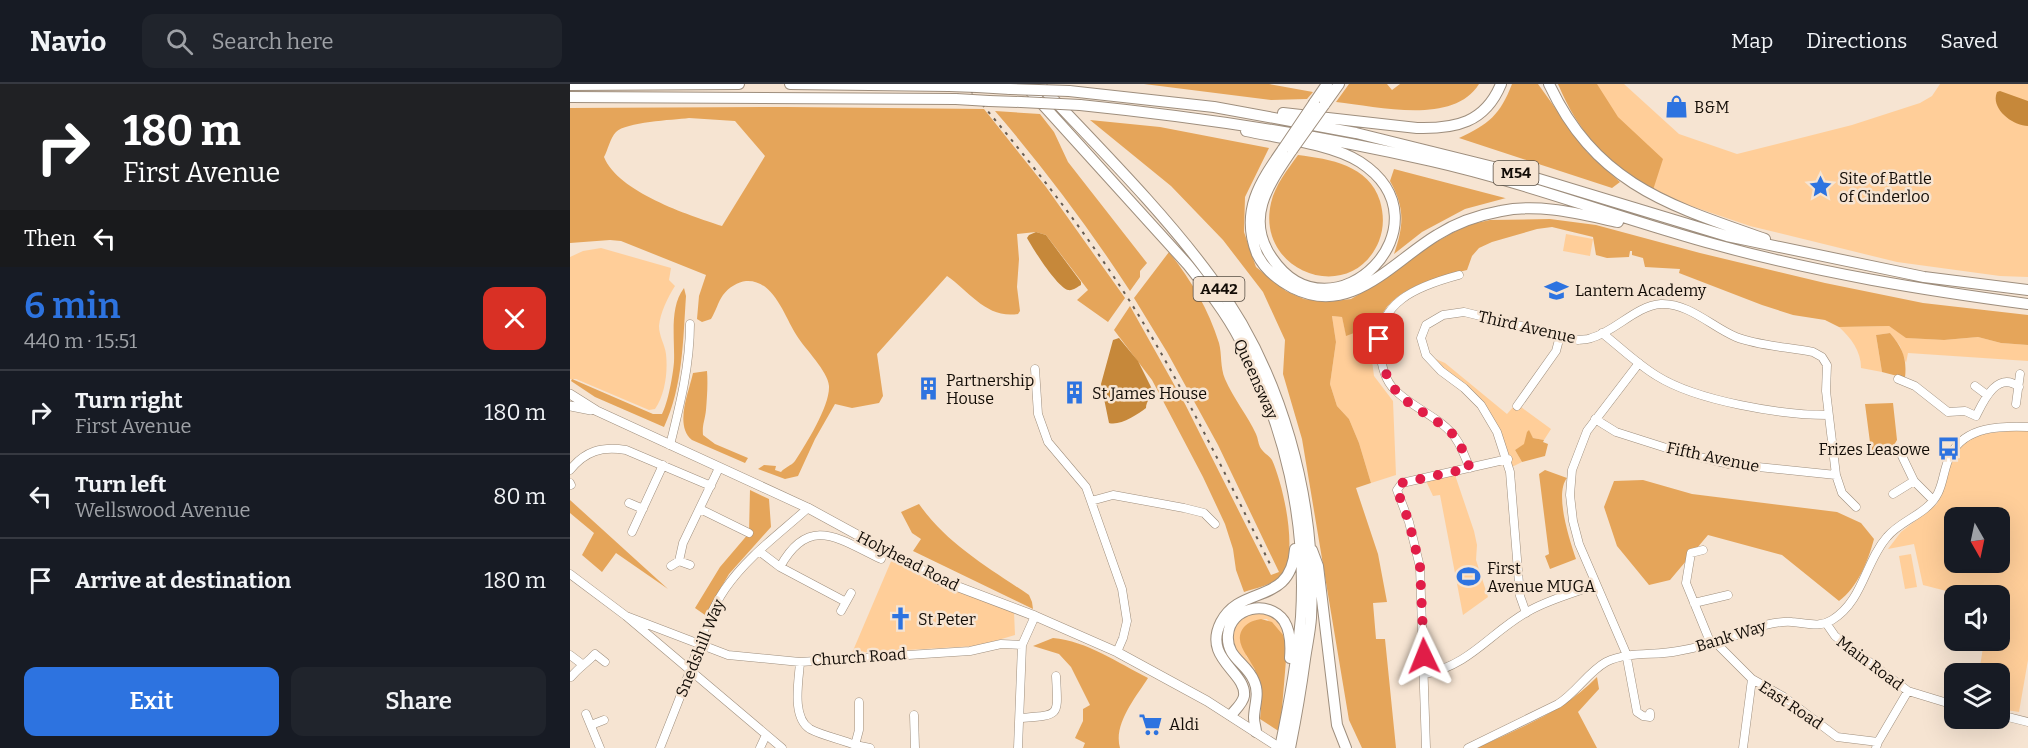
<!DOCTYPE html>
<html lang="en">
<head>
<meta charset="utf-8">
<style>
	body { margin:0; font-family:Bitter,serif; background:#20242c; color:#f1f3f6; height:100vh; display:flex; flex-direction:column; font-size:22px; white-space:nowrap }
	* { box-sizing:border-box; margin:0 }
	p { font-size:20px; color:#9ea1a6 }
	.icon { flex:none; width:33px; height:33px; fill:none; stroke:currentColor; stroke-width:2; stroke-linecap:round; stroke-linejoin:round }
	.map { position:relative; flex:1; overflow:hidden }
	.sheet { display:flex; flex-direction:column; background:#171b24; width:570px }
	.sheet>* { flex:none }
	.banner { background:#202124; color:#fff; overflow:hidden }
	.needle { width:39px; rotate:171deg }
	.fabs { position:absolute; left:1374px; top:423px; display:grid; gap:12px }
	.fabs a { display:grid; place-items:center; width:66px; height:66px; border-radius:12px; background:#171b24; box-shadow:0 6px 24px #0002; font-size:30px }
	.pin { position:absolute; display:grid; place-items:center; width:51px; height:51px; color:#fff; margin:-26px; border-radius:12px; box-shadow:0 3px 9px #0006 }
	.me { position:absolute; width:66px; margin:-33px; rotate:358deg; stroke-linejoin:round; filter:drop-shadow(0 0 4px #0008) }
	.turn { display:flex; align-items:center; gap:21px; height:126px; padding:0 24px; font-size:27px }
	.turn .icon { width:78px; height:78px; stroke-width:2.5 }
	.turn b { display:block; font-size:42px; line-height:51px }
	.then { display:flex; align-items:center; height:57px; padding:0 24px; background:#0003; gap:12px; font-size:22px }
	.round { display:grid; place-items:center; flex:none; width:63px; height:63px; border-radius:12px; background:#20242c }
	.summary { display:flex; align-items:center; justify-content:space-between; height:102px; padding:0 24px }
	h1 { font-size:36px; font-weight:600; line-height:45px; color:#2d73e0 }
	.primary-button { display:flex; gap:12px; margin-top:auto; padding:12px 24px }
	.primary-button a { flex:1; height:69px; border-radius:12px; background:#2d73e0; color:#fff; font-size:24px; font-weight:600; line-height:69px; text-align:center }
	.primary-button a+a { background:#20242c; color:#f1f3f6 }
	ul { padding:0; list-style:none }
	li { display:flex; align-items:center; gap:18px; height:84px; padding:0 24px; border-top:2px solid #363941 }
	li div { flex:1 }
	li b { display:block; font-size:22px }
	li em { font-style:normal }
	header { display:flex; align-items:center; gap:36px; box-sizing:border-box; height:84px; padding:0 30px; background:#171b24; border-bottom:2px solid #363941 }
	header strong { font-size:28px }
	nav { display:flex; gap:33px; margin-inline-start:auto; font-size:21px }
	.search { width:420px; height:54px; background:#20242c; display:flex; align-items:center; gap:15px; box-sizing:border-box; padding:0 21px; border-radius:12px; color:#9ea1a6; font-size:22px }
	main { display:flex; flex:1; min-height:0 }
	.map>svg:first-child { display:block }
	.green { fill:#ffce99; fill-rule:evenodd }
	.forest { fill:#e5a55a; fill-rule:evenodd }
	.water { fill:#c6883a }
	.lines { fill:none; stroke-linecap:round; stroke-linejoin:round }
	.minor-casing { stroke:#9e8e7d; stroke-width:9 }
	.major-casing { stroke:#9e8e7d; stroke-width:10 }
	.highway-casing { stroke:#9e8e7d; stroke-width:12 }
	.minor { stroke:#fff; stroke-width:8 }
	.major { stroke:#fff; stroke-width:9 }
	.highway { stroke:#fff; stroke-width:10 }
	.rail { stroke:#665c51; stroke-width:2; stroke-dasharray:3 6; stroke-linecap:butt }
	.highway-bridge-casing { stroke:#9e8e7d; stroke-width:12; stroke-linecap:butt }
	.highway-bridge { stroke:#fff; stroke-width:10 }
	.route { stroke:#e11d48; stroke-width:10; stroke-dasharray:0 18 }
	.labels { text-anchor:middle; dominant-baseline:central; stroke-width:5; stroke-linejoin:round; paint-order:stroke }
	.shield { fill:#f6e4d2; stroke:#564d43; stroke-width:1.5 }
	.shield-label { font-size:15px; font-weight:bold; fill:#120c06 }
	.poi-label { font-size:16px; fill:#120c06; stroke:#f6e4d2; text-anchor:start }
	.street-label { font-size:16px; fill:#120c06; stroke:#f6e4d2 }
</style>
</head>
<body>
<header>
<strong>Navio</strong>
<div class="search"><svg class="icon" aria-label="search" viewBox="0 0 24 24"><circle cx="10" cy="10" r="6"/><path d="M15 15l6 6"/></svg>Search here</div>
<nav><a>Map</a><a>Directions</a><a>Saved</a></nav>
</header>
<main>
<section class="sheet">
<div class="banner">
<div class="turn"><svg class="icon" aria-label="right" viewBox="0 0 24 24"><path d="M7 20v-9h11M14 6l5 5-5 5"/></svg><div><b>180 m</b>First Avenue</div></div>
<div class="then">Then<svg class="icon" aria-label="left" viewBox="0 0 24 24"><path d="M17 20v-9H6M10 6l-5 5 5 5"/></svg></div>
</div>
<div class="summary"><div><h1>6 min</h1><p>440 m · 15:51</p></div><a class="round" style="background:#d93025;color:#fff"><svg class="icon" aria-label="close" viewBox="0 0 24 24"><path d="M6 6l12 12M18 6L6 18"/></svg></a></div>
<ul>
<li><svg class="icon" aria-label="right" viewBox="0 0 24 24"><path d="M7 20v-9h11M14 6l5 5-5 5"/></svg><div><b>Turn right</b><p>First Avenue</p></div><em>180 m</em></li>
<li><svg class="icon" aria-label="left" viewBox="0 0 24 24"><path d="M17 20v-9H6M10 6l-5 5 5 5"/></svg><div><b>Turn left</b><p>Wellswood Avenue</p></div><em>80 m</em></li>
<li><svg class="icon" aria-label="arrive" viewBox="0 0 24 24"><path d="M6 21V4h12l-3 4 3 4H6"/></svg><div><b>Arrive at destination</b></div><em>180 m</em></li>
</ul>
<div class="primary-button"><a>Exit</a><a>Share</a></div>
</section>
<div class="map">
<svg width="1458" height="664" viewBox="0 0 1458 664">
	<rect width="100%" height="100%" fill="#f6e4d2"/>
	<!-- green -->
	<path class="green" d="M988,0H1054L1109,50L1167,70L1282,41L1350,19L1362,12L1370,0H1458V193L1430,192L1327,178L1180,142L1115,120L1083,106Z
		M996,150L1023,155L1020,172L993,167Z
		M31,164L101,184L99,196L105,202C98,213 90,229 89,242C89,252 95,261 96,270C98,288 95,311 85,325L79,326L6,295H0V173L13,167Z
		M762,232L772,233L776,251L808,240L801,269L804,292L823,317L826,391L801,399L789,359L779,335L767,322L760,300L766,258Z
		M1319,242L1337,254L1374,256L1408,253L1431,259L1458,261V277L1338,269L1336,279L1330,262L1320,249L1306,251L1312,288L1291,284C1291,267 1281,254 1269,243Z
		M859,272L875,279L937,330L944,322L949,325L951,323L981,345L974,356L963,354L959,347L955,360L945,366L952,378L942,383L936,363L916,324Z
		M1458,345V576L1449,628L1430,625V590L1409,589L1414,557L1430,556V512L1392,511L1353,501L1344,460L1318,465L1331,448L1367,420L1383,373L1394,359L1410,350ZM1384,434H1430V478H1384Z
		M885,391L904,447L907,461L906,476L918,513L893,531L870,411L863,412L856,397Z
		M1341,470L1347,503L1335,505L1329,472Z
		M322,475L444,528L445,551L408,562L282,569Z
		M696,528L713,541L717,564L697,535L685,536L676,572L682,579L688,597L662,564V545L676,530Z"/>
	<!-- forest -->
	<path class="forest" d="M574,0H699L743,8L737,15L701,16Z
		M779,0H817L822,6L830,0H909C883,42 807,22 766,18Z
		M942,0H968L1017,68L1050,98L1042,104L889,54C919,40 930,31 942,0Z
		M988,0H1027L1048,33L1093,75L1083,106C1037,80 1008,48 988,0Z
		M217,23L414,25L476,103L555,214L538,238L507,216L518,206L476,151L466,148L447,150L449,175L447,203L450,227L448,230C417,235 400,208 377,192L307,270L313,312L309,319L282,324L265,320L245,355L228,392L215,395L188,385L194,381L206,382L205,386L211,388C215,383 221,382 225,377C236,360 260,322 259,302C258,287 235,265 227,252C215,234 204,195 176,197C168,198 159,203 153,211C148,218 146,227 141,235L132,238L127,235L129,212L136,191L51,157L40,156L0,159V24ZM119,34L165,37L195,72L152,142C118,131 48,108 34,73C38,66 40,54 46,48C56,38 102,36 119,34Z
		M425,27L470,30L484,48L498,78L577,179L570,187V193L560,207C519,144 474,84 425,27Z
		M520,36L590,43L699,64L675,113L674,148L686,183L716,207L734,215L757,218L781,215L800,204L857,163L897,141L920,136L980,135L1026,141L1130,169L1255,199L1353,219L1458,231V261L1431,259L1408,253L1374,256L1336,254L1319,242L1269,243L1255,236L1223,231L1192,221L1109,189L1110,185L1075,183L1073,174L1062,171V167H1060L1059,173L1037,174L1026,171L1023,153L982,143L967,145L922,158L909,164L902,172L897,186C865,194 819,204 808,240L776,252L772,233L762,232L766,258L760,300L767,322L779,335L789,359L801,399L786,404L808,470L817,518L803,519L806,555H815L826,664H792L779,636L732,355L713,290L715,256L693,208L653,156L601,102Z
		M728,71C760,75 799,81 810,117C814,131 814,144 809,157C782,223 685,189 701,119C705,101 718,85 728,71Z
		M824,85L935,114H936L895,125L852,148L824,170C834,141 835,124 820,97Z
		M599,168C621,196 638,224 649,259C652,270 650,283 655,295C663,314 678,332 686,350C688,354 688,359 690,363C693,369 699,371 702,376C713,400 729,469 712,491C704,501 685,504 674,508L666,486L663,465L655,440L633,393L582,296L544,246L560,222L615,320L701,491L709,488L648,361L597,268L564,214Z
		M114,204L116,212C113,256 113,302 94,343L25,313L1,297L2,295L83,330H92C98,319 103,291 104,278C105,256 99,223 114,204Z
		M1320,249C1333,265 1337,274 1335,294L1312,288L1306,251Z
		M137,287C138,300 137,313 136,326C135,336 132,341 133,351L145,360L178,374L175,379L122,356C104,341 119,308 123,289Z
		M1323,319L1327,356L1324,361V366H1301L1295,320Z
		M959,346L963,354L974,356L973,358L978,360L975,372L952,378L945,366L954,360L957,348Z
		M975,386L997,394C984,410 1000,457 1006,475L980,485L975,472L979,470L969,390Z
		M1073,396L1122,410L1267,428L1291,439L1304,455C1298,477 1288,503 1269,517L1212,471L1138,451L1100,496L1079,501L1047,462L1034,423L1044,397Z
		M180,406L199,415L201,443L159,490L135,531L125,524L150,483L179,449Z
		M0,416L98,505L46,469L32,488L12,471L24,449L0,429Z
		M349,420C377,460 419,484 459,511L462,518L463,525L343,467L351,455L342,449L331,428Z
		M691,535L702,538L713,551L717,564L710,648L690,635C692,619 691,605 686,589C682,575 661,559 674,543C679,538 684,536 691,535Z
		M483,554C517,557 548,579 578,594C566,613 543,640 550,664H513L515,659L505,654L513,637V625L520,621L501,583L489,570L463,562Z
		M1027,593L1029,605L1008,628L1027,664H907C950,644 994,627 1027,593Z"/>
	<!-- water -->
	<path class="water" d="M1430,7L1458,17V42C1442,42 1420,24 1427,8Z
		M466,148L476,151L511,198V201C507,203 503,207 498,206C487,203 463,165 457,154L459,151Z
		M549,254L568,277L582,305C582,313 576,317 576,324C567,331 550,342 539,339L531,300L543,256Z"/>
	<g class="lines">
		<defs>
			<path id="minor" d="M889,191C848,202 804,218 810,269C812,282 815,297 825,306C842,324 874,335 886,355C892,363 895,374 900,384
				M1032,249C1050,263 1067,280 1087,292C1127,317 1211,331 1258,331
				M1069,279L1017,347L1002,386L1000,411L1003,437L1009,460L1056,569L1067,628L1073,632L1080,633V629
				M465,285L468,330L478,358L516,403L552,505L557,537L553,554L547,568
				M1328,295L1345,302L1378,328L1395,327L1406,332
				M1405,302L1417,311
				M1446,320L1450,290
				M947,322L986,267L990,252
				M1406,332C1413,318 1427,286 1449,303
				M1025,335L1046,348L1112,369L1159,380L1266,391
				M100,361C110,321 120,281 120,240
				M1332,372L1344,397L1363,416
				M0,386C15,367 32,362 56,366L141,402
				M0,399L1,401
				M1323,410L1344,397
				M521,417L543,411L614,424L634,429L645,440
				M59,419L73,425
				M130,425L179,449
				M62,448L93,381
				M1133,466L1121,469L1116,499L1141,560
				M189,467L210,483L276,518
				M109,477L113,459L149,384
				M101,482L109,477L120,481
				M210,483C239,430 269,455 311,475
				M0,490L56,532L212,664
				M1124,519L1158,511
				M271,527L281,509
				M956,529L950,512L940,388L927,348L911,321L894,304L871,287L856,271L851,254L856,241L873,231L894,228L1008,256C1012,255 1017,256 1021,254C1045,248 1065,222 1091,220C1119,219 1142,243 1166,253C1189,262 1218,263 1243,268L1252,273L1257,281L1256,307L1266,391L1272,409L1286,423
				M56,532L158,571L230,578L400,567L431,560L452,561
				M1256,539L1265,552L1338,607L1384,621
				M1147,558L1149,562L1182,595L1214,613L1267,653L1308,658
				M0,571L12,580
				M230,578C229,596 221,633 240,645C253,652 271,655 285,661L289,646V618
				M855,590C900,581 920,549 957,528C979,515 1003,510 1026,500
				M1,593C10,582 16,580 25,570L35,578
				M16,630L30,664
				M344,631L345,664
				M1430,631L1458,638
				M450,634C491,631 488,633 486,592
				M21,641L34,636
				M285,661L300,664
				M90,664C100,638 111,612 120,586C130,558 138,530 155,505C177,473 209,450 238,424
				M190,664L196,651
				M448,664L452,561L465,532
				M856,664L850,483L839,438L827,406L832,399L938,375
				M898,664L988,620C1006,609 1018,588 1036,578C1058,567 1085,572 1108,567C1126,564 1144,559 1161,553C1172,550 1183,544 1195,541C1204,539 1213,537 1222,538C1237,539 1249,544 1262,536C1293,517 1295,478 1317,453C1332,435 1357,431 1368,409C1374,397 1374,382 1381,370C1396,342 1431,342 1458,343
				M1173,664L1182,595
				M1306,664L1308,658L1338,607"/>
			<path id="major" d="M0,310L27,327L238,424L370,496L465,532L547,568L637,617L710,664
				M0,322L21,326"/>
			<path id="highway" d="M220,0L379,2
				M454,0L618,181C637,205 656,229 670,256C715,341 737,437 731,533C727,578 719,621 710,664
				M469,0C526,61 591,125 641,193C712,287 747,416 741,534C740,548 737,561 735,575C731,605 726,634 720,664
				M979,0C1026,100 1098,121 1195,155
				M0,1L169,0
				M407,3L440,5
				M499,7L644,23L786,49L959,92L1157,152L1354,193L1458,206
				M0,13L386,15
				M419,17L451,18
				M744,19L757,0
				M510,21C628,33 745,50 861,77C958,99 1051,135 1147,161C1249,189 1353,206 1458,220
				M754,21L769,0
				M713,29L847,44C885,45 915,39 931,0
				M676,47C709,54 762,60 790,78C885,140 762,262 702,174C674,134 699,100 722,66
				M713,65C690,98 670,127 687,170C694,185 708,196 723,204C781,233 822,178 867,151C886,139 909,131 931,127C970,119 1010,130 1048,138
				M742,466L748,482L767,641L776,664
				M661,631C665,626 673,619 674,612C677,588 632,575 651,538C671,500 721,522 725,465
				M686,648C686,644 684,639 684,634C684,622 690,610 684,597C677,579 656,574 658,551C660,523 699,515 714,537C721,548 721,562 720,574"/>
		</defs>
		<!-- minor casing -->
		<use href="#minor" class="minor-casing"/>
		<!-- major casing -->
		<use href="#major" class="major-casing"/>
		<!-- highway casing -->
		<use href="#highway" class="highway-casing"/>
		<!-- minor -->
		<use href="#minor" class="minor"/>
		<!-- major -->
		<use href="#major" class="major"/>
		<!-- highway -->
		<use href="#highway" class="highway"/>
		<!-- rail -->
		<path class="rail" d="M395,0C467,85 536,172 591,269C631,339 666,412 702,484"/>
		<defs>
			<path id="highway-bridge" d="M379,2L407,3
				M440,5L499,7
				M386,15L419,17
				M451,18L510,21
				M713,65L744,19
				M722,66L754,21"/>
		</defs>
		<!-- highway-bridge casing -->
		<use href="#highway-bridge" class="highway-bridge-casing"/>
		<!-- highway-bridge -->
		<use href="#highway-bridge" class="highway-bridge"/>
	</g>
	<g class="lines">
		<!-- route -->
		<path class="route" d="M809,255C814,295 820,309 856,330C866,337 878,344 886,354C892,362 895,374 900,384L832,399L827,406L839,438L850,483L854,572"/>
	</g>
	<!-- icons -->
	<defs>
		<symbol id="shop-bare" viewBox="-9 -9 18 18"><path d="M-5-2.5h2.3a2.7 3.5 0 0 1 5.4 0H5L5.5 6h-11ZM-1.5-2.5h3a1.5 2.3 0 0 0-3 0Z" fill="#2d73e0" stroke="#f6e4d2" stroke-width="2.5" paint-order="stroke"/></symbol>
		<symbol id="sight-bare" viewBox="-9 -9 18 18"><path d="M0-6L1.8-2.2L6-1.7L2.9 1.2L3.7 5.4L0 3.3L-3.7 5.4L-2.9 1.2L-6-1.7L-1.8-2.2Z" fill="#2d73e0" stroke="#f6e4d2" stroke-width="2.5" paint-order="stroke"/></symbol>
		<symbol id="school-bare" viewBox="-9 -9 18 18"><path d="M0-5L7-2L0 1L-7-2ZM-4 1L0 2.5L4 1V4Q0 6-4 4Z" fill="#2d73e0" stroke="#f6e4d2" stroke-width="2.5" paint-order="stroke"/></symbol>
		<symbol id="building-bare" viewBox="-9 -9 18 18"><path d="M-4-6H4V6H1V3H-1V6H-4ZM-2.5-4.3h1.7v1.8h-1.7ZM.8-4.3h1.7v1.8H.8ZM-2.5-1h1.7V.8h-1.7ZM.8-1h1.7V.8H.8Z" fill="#2d73e0" stroke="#f6e4d2" stroke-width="2.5" paint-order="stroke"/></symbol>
		<symbol id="bus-bare" viewBox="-9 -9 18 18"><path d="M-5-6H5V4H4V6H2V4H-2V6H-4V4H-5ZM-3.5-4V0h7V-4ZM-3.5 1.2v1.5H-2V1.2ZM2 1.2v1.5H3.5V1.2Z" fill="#2d73e0" stroke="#f6e4d2" stroke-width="2.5" paint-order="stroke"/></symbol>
		<symbol id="stadium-bare" viewBox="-9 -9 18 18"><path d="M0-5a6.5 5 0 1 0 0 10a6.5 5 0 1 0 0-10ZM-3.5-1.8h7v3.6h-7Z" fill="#2d73e0" stroke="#f6e4d2" stroke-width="2.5" paint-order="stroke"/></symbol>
		<symbol id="church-bare" viewBox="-9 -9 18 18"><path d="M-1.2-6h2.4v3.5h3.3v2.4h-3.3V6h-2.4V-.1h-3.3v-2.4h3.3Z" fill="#2d73e0" stroke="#f6e4d2" stroke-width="2.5" paint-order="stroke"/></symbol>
		<symbol id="supermarket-bare" viewBox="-9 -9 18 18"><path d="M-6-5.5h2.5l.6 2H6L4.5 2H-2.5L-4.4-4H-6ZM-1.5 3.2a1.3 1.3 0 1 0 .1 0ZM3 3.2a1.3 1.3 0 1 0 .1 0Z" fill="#2d73e0" stroke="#f6e4d2" stroke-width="2.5" paint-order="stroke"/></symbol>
	</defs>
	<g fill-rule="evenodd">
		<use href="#shop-bare" x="1090" y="6" width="33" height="33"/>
		<use href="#sight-bare" x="1234" y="86" width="33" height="33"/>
		<use href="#school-bare" x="970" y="190" width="33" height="33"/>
		<use href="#building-bare" x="342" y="288" width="33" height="33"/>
		<use href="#building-bare" x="488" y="292" width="33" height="33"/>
		<use href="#bus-bare" x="1362" y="348" width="33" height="33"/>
		<use href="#stadium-bare" x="882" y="476" width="33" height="33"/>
		<use href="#church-bare" x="314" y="518" width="33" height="33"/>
		<use href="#supermarket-bare" x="564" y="624" width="33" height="33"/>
	</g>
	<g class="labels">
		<!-- shield labels -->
		<g class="shield">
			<rect x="923.5" y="77" width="45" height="24" rx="4.5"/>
			<rect x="623.5" y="193" width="51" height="24" rx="4.5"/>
		</g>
		<g class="shield-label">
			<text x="946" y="89">M54</text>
			<text x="649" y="205">A442</text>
		</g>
		<!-- poi labels -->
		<g class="poi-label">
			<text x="1124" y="23">B&amp;M</text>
			<text x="1269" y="94">Site of Battle<tspan x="1269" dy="18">of Cinderloo</tspan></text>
			<text x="1005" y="206">Lantern Academy</text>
			<text x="376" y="296">Partnership<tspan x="376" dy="18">House</tspan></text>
			<text x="522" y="309">St James House</text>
			<text x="1360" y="365" text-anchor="end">Frizes Leasowe</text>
			<text x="917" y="484">First<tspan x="917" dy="18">Avenue MUGA</tspan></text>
			<text x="348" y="535">St Peter</text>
			<text x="599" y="640">Aldi</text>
		</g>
		<!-- street labels -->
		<g class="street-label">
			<text transform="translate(957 243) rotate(13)">Third Avenue</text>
			<text transform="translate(686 295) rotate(66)">Queensway</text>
			<text transform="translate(1143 373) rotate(12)">Fifth Avenue</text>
			<text transform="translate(338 477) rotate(27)">Holyhead Road</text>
			<text transform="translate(1161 552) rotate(-17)">Bank Way</text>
			<text transform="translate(130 564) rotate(-68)">Snedshill Way</text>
			<text transform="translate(289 573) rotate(-4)">Church Road</text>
			<text transform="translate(1300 579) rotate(37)">Main Road</text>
			<text transform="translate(1221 621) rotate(34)">East Road</text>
		</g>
	</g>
</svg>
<div class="fabs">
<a><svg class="needle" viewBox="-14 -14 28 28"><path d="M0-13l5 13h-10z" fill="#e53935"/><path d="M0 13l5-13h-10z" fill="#9ea1a6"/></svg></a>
<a><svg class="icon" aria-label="sound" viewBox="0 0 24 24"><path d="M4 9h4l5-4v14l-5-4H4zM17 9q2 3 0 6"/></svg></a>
<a><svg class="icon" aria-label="layers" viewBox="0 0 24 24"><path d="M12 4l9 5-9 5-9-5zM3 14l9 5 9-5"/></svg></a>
</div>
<div class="pin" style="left:809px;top:255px;background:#d93025"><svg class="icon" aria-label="arrive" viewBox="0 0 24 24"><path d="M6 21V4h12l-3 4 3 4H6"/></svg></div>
<svg class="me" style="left:854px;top:572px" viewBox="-20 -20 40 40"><path d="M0-17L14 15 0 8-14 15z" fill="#e11d48" stroke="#fff" stroke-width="4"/></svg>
</div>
</main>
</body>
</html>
